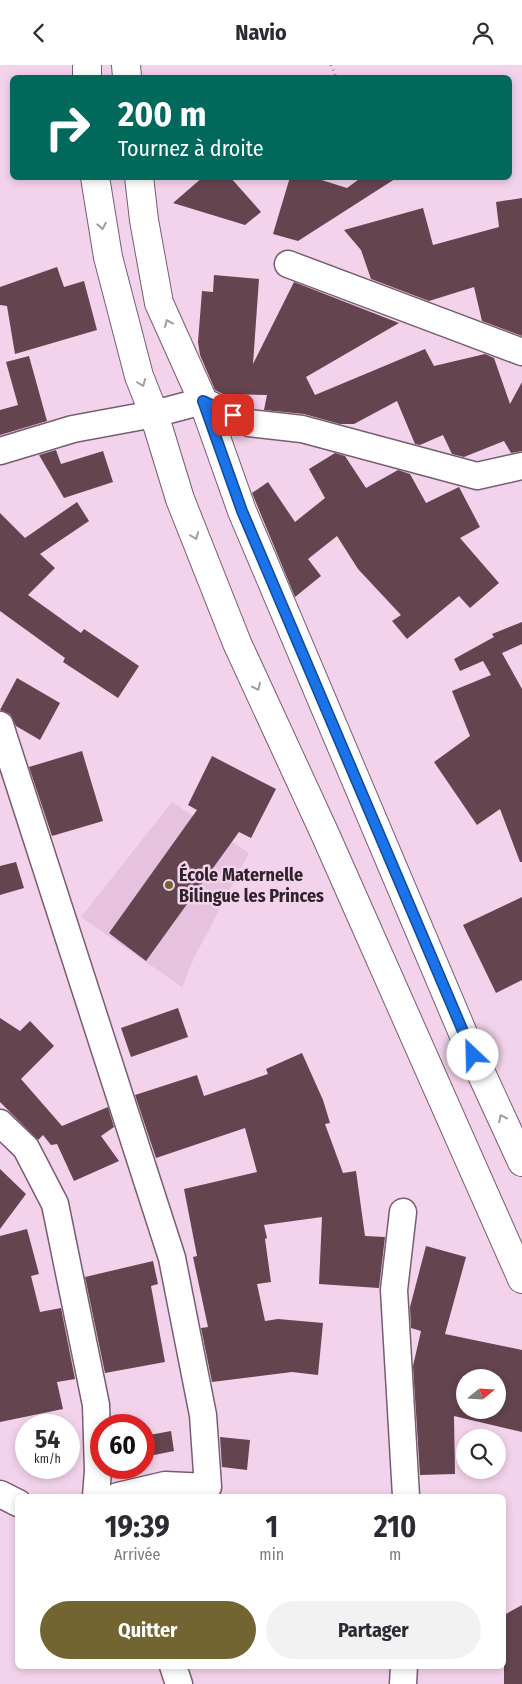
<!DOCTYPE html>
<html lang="fr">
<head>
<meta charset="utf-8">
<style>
	body { margin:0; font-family:"Fira Sans Condensed",sans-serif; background:#f2f2f3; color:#2b2b33; height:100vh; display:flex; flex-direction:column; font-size:19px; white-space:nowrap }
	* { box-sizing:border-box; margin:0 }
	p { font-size:16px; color:#7c7c81 }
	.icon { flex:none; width:28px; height:28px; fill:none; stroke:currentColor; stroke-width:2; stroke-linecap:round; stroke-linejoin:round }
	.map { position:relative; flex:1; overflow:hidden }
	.details { position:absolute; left:15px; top:1429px; width:491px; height:175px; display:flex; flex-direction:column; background:#fff; border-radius:8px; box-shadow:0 2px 8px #0003 }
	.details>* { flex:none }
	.guide { position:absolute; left:10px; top:10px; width:502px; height:105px; border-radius:8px; box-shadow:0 2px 8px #0003; background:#00695c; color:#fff; overflow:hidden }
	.needle { width:32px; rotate:72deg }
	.tools { position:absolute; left:456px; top:1304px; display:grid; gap:10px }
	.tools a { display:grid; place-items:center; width:50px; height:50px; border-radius:50%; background:#fff; box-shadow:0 2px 8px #0003; font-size:25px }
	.speed { position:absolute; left:15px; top:1349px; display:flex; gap:10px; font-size:25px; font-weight:700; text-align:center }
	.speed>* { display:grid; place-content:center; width:65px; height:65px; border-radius:50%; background:#fff; box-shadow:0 2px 8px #0003; line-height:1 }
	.speed small { font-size:12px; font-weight:400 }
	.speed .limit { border:8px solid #d22; background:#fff; color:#111 }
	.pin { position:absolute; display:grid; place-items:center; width:42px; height:42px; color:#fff; margin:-21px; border-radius:10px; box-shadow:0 2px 8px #0006 }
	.me { position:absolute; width:55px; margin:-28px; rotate:336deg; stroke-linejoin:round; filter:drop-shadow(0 0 4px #0008) }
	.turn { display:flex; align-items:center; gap:18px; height:105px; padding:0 25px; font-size:22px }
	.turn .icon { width:65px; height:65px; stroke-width:2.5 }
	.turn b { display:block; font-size:35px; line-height:42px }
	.eta { display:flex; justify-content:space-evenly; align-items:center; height:85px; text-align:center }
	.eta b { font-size:30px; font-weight:700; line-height:35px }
	.cta { display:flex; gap:10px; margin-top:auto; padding:10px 25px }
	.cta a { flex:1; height:58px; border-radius:30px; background:#736532; color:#fff; font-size:20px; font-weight:700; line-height:58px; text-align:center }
	.cta a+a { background:#f2f2f3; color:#2b2b33 }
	header { display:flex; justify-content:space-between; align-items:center; height:65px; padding:0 25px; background:#fff; font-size:22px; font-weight:700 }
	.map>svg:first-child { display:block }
	.built { fill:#e7c2df }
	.building { fill:#64444e; fill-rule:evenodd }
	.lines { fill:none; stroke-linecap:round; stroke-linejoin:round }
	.minor-casing { stroke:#785d72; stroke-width:29 }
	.major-casing { stroke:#785d72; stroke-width:30 }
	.path { stroke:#9a8395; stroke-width:3; stroke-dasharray:1 4; stroke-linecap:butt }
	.minor { stroke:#fff; stroke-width:26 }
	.major { stroke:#fff; stroke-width:28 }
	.oneway { stroke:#a19ca0 }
	.route-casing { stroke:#114b97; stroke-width:12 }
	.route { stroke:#1a73e8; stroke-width:9 }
	.poi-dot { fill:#736532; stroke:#f3d3ec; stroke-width:2 }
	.labels { text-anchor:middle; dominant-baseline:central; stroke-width:5; stroke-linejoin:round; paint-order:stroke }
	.poi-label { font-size:18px; font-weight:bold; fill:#2e222b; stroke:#f3d3ec; text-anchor:start }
</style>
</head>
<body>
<header><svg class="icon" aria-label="back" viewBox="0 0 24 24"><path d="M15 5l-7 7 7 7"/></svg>Navio<svg class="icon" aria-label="person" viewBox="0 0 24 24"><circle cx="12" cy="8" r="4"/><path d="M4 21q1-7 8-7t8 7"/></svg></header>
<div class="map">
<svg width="522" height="1619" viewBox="0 0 522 1619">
	<rect width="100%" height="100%" fill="#f3d3ec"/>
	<!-- built -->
	<path class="built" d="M172,737L249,788L194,893L182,922L81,852Z"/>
	<!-- building -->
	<path class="building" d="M203,112H230L261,147L245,160L173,138Z
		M290,112H312L347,123L362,112H398L298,176L273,169Z
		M522,133V271L482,256L474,222L429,236L371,214L361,185L344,165L423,143L433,180L499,162L496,137Z
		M57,202L64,222L84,216L97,265L15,289L7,241L0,240V222Z
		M214,210L259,214L253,299L294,217L399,258L306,312L315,330L425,284L434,301L485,289L494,293L510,339L522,317V386L511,388L504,376L464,392L452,389L443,370L420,380L415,379L397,336L354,359H340L304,349L264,345L267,330L223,329L215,325L200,290L198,277L202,226L213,227Z
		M29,291L47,356L0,370V345L18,340L6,297Z
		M56,385L61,399L103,386L113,417L64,433L39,390Z
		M335,388L345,391L366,423L398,405L410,409L426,438L459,422L480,462L460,473L499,518L470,543L459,531L407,574L392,556L401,550L358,504L337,471L308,494L321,511L295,532L252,428L268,417L295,457L325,433L309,404Z
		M77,437L89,456L40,489L55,503L28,530L81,568L84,564L139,601L118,633L63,597L65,593L0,546V448L25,473Z
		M522,557V579L502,588L522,624V797H520L500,744L477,760L434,697L470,671L452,626L491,610L483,596L460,606L454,594L494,572L492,569Z
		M17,613L60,638L40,675L16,661L10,649L0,645Z
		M82,686L103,756L52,771L29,702Z
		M212,691L276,724L251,773L239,767L146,896L109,868L197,745L188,740Z
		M16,797L24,823L0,830V801Z
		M522,832V915L496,928L463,860Z
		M178,943L188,972L131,992L121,963Z
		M0,953L20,966L30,956L54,981L21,1014L62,1061L108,1042L114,1062L101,1071L119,1096L74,1116L57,1079L51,1080L43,1070L38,1075L0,1037Z
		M302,988L323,1035L330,1058L325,1059L343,1108L356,1106L365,1171L385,1172L379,1223L319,1219L322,1152L264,1160L267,1173L265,1174L271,1217L257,1219L265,1256L278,1254L323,1258L318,1310L292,1307L212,1317L201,1263L208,1262L193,1192L197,1191L184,1124L257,1107L245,1063L156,1093L135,1030L197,1010L204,1031L268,1009L266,1004Z
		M0,1104L26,1129L0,1164Z
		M27,1164L39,1209L31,1211L40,1247L61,1243L75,1314L57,1317L63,1344L0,1357V1171Z
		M426,1181L466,1192L445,1269L522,1285V1367L454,1351L455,1409L420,1410L413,1301L421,1266L411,1263L410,1242ZM465,1312H498V1345H465Z
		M153,1196L158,1219L151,1221L165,1297L105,1308L85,1212Z
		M171,1366L174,1386L144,1392V1371Z
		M220,1372L250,1375L247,1405L222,1402Z
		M522,1540V1619H504V1550Z"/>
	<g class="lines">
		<defs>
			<path id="minor" d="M288,199L522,287
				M0,386L73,364L154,349L203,336L249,358L302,364L477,411L522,401
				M0,660L172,1193L203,1350L208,1422L165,1420L118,1431
				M0,1058L26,1083L55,1139L96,1340L98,1406L96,1431
				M403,1147L394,1225L406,1431
				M0,1429L18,1438
				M173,1601L179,1619
				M403,1619L404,1601"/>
			<path id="major" d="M87,0V12
				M126,0L127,12
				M95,112L108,192L139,311L154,349L180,434L237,578L325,769L522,1214
				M139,112L144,155L159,238L203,336L242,446L465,973L522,1097"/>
		</defs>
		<!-- minor casing -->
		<use href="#minor" class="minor-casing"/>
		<!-- major casing -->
		<use href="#major" class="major-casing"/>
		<!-- path -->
		<path class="path" d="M331,0L336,12"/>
		<!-- minor -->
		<use href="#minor" class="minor"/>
		<!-- major -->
		<use href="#major" class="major"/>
	</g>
	<!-- one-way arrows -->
	<defs><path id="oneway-chevron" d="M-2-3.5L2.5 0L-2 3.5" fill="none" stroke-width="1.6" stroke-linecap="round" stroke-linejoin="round" transform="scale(1.25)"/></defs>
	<g class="oneway">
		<use href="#oneway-chevron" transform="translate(102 161) rotate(80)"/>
		<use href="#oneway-chevron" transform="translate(168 258) rotate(-113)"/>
		<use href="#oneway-chevron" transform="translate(142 318) rotate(69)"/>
		<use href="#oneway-chevron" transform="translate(195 471) rotate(69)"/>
		<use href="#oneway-chevron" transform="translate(257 622) rotate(65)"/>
		<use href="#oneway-chevron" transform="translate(502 1053) rotate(-115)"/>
	</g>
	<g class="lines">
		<defs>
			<path id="route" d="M233,350L203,336L242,446L473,990"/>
		</defs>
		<!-- route casing -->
		<use href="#route" class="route-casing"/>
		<!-- route -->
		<use href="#route" class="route"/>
	</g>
	<!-- markers -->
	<circle class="poi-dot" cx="169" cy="820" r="5"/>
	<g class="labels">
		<!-- poi labels -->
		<g class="poi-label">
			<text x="179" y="810">École Maternelle<tspan x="179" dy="21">Bilingue les Princes</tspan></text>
		</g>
	</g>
</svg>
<div class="tools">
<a><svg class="needle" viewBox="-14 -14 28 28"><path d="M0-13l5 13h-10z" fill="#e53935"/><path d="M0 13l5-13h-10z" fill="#7c7c81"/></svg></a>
<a><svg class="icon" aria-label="search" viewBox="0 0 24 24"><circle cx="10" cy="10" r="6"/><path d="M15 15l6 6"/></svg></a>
</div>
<div class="speed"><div>54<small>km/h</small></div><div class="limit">60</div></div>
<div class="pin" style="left:233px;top:350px;background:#d93025"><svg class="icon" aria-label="arrive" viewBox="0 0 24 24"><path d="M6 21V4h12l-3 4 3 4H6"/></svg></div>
<svg class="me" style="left:473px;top:990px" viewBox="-20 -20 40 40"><circle r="19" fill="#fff"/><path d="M0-13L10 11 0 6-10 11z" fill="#1a73e8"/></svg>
<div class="guide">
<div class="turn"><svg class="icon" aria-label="right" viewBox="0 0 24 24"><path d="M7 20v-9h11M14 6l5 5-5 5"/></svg><div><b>200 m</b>Tournez à droite</div></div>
</div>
<section class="details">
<div class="eta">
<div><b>19:39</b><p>Arrivée</p></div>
<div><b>1</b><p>min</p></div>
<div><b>210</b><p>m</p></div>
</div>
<div class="cta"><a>Quitter</a><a>Partager</a></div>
</section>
</div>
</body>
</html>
